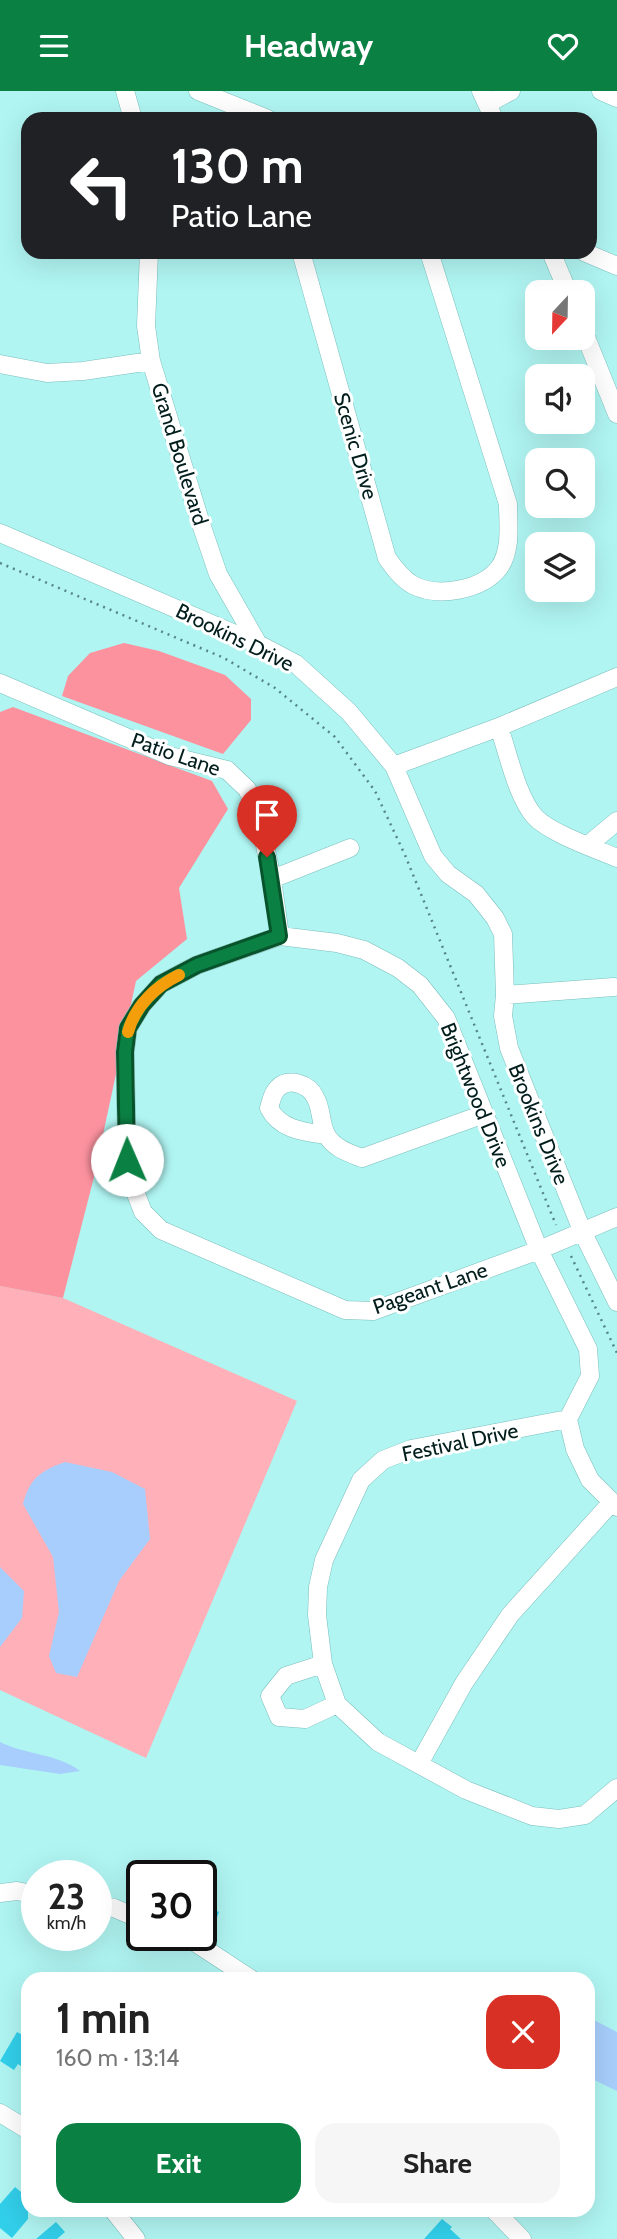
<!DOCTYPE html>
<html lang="en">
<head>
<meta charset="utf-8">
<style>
	body { margin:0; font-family:Cabin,sans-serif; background:#f6f6f6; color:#222; height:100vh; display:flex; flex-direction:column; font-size:26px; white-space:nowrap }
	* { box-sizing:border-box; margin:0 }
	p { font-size:23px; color:#767676 }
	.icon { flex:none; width:38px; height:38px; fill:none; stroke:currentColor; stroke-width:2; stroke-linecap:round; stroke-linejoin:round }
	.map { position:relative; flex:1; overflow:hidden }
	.panel { position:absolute; left:21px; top:1881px; width:574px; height:245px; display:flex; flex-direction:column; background:#fff; border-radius:21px; box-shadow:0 7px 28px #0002 }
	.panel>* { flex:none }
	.hud { position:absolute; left:21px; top:21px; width:576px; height:147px; border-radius:21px; box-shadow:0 7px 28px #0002; background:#202124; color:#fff; overflow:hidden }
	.needle { width:46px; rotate:202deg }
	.tools { position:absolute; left:525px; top:189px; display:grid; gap:14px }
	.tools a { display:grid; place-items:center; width:70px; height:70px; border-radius:14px; background:#fff; box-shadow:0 7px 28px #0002; font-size:35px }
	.speed { position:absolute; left:21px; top:1769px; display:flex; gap:14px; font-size:35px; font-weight:700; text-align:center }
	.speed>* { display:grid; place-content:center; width:91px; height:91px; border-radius:50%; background:#fff; box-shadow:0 7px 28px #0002; line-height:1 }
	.speed small { font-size:18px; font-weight:400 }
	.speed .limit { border:4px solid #111; border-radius:10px; background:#fff; color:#111 }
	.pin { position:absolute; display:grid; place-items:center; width:60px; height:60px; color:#fff; margin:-72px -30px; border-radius:50% 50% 50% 0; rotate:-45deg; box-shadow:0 0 7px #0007 }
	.pin .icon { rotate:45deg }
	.me { position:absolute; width:77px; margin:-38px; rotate:359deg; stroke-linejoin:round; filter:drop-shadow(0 0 5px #0008) }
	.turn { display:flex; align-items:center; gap:24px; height:147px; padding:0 35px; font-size:32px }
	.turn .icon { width:91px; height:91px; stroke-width:2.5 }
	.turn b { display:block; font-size:49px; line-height:60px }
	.round { display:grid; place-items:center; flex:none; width:74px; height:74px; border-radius:21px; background:#f6f6f6 }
	.head { display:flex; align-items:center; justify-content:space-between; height:119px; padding:0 35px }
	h1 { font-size:42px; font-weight:700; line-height:52px }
	.primary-button { display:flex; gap:14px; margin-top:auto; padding:14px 35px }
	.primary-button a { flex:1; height:80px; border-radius:21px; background:#0b8043; color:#fff; font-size:28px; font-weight:700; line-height:80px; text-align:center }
	.primary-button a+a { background:#f6f6f6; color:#222 }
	header { display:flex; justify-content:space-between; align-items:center; height:91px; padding:0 35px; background:#0b8043; color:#fff; font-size:32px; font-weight:700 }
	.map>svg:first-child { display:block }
	.green { fill:#ffb0b8 }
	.forest { fill:#fd929f }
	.water { fill:#a7cefc }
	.building { fill:#32cfeb }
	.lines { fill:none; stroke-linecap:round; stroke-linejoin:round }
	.minor-casing { stroke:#7abebc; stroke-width:19 }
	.path { stroke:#568785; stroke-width:2.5; stroke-dasharray:2 5; stroke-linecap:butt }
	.minor { stroke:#fff; stroke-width:18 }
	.route-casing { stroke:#07532c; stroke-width:18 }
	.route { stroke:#0b8043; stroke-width:12 }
	.slow { stroke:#f59e0b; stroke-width:12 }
	.labels { text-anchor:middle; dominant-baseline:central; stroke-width:6; stroke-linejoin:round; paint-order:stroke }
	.street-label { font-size:21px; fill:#011d1c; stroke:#fff }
</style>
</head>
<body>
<header><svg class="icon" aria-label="menu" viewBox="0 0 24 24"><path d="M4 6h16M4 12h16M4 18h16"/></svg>Headway<svg class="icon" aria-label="heart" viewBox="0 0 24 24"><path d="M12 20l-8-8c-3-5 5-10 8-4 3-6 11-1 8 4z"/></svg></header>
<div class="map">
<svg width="617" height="2148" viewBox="0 0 617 2148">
	<rect width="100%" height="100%" fill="#b0f5f2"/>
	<!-- green -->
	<path class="green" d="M0,1195L63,1207L297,1310L146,1667L0,1599Z"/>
	<!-- forest -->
	<path class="forest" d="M124,552L159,560L225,584L251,608V629L223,663L62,605L68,585L90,562Z
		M13,616L212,690L228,718L179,797L187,848L136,890L93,1090L63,1207L0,1195V621Z"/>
	<!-- water -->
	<path class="water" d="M65,1371L112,1381L145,1398L150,1448L119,1490L77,1586L56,1582L49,1565L59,1521L53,1466L23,1413C30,1387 40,1380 65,1371Z
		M0,1476L24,1500L22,1527L0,1556Z
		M0,1651C26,1664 56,1662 80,1680L60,1683L0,1674Z
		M588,1926L617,1941V2000L588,1986Z"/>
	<!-- building -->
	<path class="building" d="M201,1812L219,1821L213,1837L201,1832Z
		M17,1941L28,1947V1980L18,1973L14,1979L0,1970Z
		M15,2096L28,2107V2128L12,2147L0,2137V2113Z
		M442,2128L452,2136L450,2138L461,2148H424Z
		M56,2131L65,2141L57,2148H36Z"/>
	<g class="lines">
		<defs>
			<path id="minor" d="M125,0L133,28
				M198,0L268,28
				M481,0L494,28
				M601,0L617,7
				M487,13L511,0
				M149,161L146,235L151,270L201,433L218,483L258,553
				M301,161L387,467C394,477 402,488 413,494C438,507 482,499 499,477C512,459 508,433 508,413L429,161
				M551,161L568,201
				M584,161L617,175
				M583,239L617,323
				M0,273L47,282L83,280L151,270
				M0,442L258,553L296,573L349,621L394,675L433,765L448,783L476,803L495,827L503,843L505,904L503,925L509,957L583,1142L617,1211
				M0,592L170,665L227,679L247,698L258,721L272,788L280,845
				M499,636C508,662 517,706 535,726C550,742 596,758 617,767
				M394,675L499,636L617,586
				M588,754L617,730
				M272,788L350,757
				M505,904L614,896
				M326,1044C305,1041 280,1039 269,1017C271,1011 272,1002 278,997C288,986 309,993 315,1006C322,1017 320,1032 326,1043C333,1057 349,1062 362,1067L484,1023
				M617,1126L539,1159L373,1220L345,1219L161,1139L143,1121L131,1090L127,1069L125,961L128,937L142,914L161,893L197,874L280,845L337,852L364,859L398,877L420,894L446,927L539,1159L588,1258L590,1285L568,1328L575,1358L590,1389L617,1416
				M568,1328L411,1358L383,1369L361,1389L324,1469L318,1496L317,1524L323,1573L337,1613L378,1651L466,1699L532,1725L559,1728L585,1724L617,1697
				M323,1573L286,1585L270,1605L279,1626L305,1628L337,1613
				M419,1673L464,1592L510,1524L611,1412
				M0,1802L17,1800L37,1804
				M96,1814L114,1817L142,1829
				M180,1844L196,1852L251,1888
				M0,2022L28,2039
				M113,2119L136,2148
				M494,2119L522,2148"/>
		</defs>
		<!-- minor casing -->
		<use href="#minor" class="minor-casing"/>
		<!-- path -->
		<path class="path" d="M0,472L224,567L275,597L335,646L375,700L405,764L556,1134
			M571,1165L617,1262"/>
		<!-- minor -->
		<use href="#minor" class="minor"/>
	</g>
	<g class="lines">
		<defs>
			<path id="route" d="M127,1069L125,961L128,937L142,914L161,893L197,874L279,845L267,766"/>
		</defs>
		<!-- route casing -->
		<use href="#route" class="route-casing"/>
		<!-- route -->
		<use href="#route" class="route"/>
		<!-- slow -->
		<path class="slow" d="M128,941C135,915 156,895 179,884"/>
	</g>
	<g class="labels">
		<!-- street labels -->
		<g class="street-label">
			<text transform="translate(356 355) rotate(74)">Scenic Drive</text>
			<text transform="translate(180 363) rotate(73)">Grand Boulevard</text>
			<text transform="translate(235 546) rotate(26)">Brookins Drive</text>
			<text transform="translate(176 663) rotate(19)">Patio Lane</text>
			<text transform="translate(476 1004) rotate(68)">Brightwood Drive</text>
			<text transform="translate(539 1033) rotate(68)">Brookins Drive</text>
			<text transform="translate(430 1197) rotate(-19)">Pageant Lane</text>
			<text transform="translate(460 1351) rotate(-12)">Festival Drive</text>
		</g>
	</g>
</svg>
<div class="tools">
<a><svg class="needle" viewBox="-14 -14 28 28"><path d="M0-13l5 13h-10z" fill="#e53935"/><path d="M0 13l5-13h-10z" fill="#767676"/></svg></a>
<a><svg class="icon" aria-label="sound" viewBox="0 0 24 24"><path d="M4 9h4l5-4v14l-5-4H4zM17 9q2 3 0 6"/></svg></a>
<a><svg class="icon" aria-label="search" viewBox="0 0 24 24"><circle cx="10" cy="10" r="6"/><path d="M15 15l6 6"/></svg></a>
<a><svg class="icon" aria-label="layers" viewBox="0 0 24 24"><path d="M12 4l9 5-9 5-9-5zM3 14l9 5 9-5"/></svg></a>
</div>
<div class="speed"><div>23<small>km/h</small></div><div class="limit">30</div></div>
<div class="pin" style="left:267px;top:766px;background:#d93025"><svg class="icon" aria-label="arrive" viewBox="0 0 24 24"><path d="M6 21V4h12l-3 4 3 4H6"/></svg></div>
<svg class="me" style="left:127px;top:1069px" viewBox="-20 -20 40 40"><circle r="19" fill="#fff"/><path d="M0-13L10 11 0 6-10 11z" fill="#0b8043"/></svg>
<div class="hud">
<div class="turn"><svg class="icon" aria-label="left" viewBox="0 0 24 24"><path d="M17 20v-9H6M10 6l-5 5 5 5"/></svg><div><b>130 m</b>Patio Lane</div></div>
</div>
<section class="panel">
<div class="head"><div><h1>1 min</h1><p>160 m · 13:14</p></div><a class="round" style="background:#d93025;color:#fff"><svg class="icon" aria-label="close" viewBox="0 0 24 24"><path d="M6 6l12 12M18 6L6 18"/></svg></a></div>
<div class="primary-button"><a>Exit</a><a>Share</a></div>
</section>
</div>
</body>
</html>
